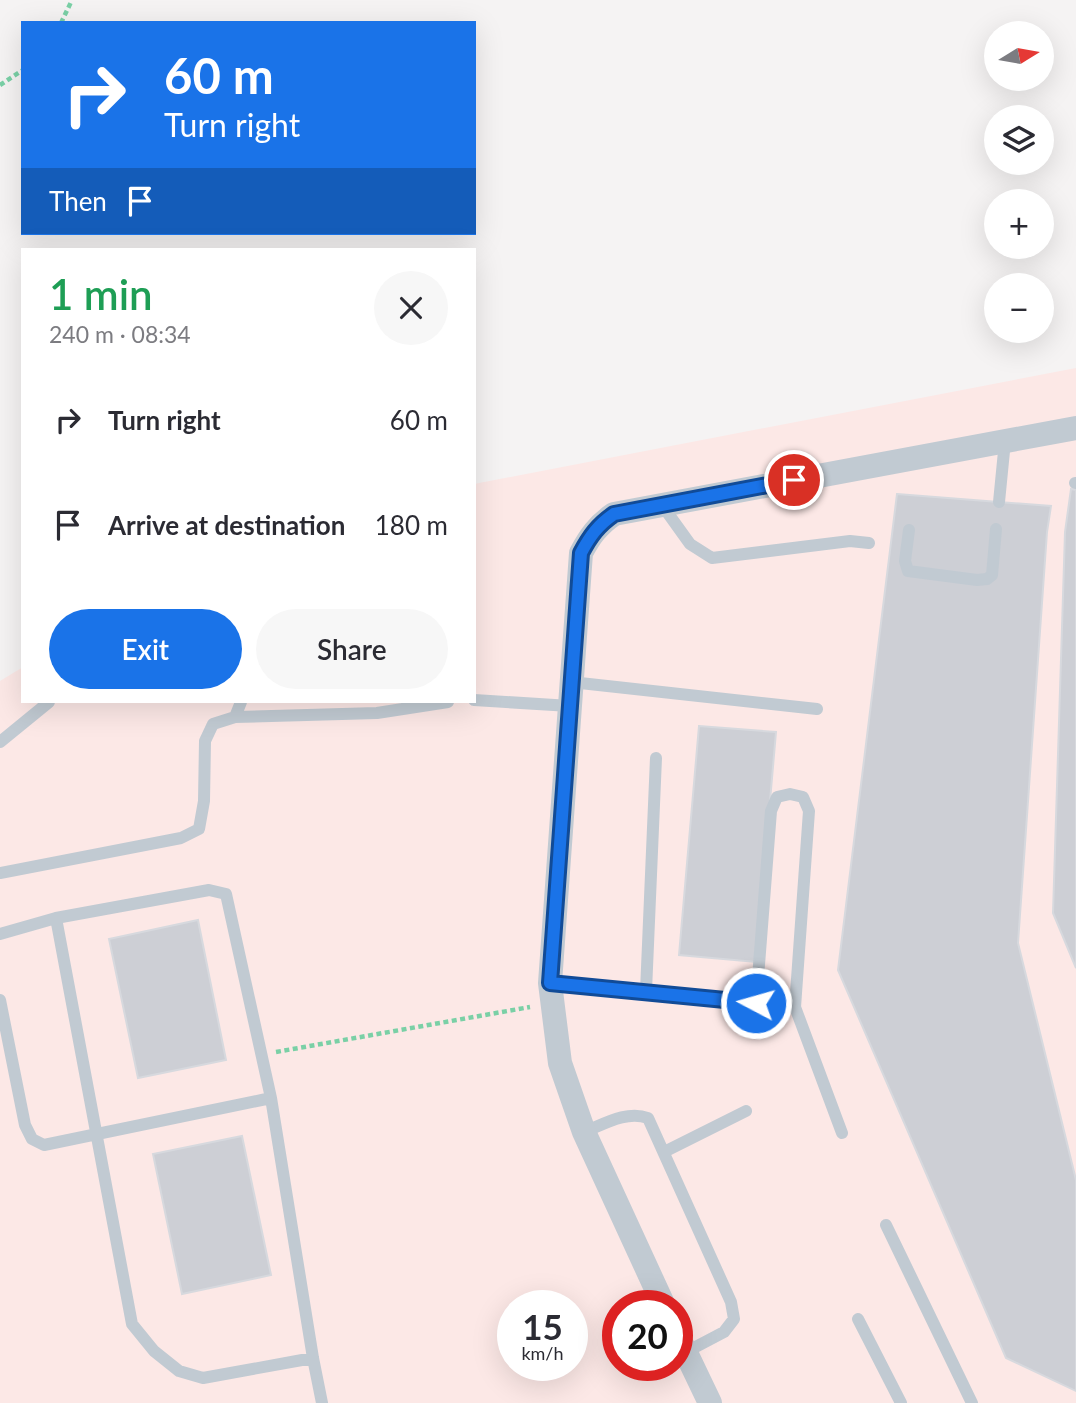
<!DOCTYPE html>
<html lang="en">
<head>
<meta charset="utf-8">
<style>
	body { margin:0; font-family:Lato,sans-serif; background:#f7f7f7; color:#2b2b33; height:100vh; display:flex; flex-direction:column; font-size:26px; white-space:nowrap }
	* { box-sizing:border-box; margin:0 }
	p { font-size:23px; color:#7c7c81 }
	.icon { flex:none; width:38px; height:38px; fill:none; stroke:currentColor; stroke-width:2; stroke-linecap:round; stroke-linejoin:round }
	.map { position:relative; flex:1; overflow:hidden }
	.details { position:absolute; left:21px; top:248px; width:455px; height:455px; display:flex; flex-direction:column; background:#fff; border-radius:0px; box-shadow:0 7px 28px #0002 }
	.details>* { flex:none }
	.banner { position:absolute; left:21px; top:21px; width:455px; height:214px; border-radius:0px; box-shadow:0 7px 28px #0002; background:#1a73e8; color:#fff; overflow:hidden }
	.needle { width:46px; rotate:79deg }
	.buttons { position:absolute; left:984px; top:21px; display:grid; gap:14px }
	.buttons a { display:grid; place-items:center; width:70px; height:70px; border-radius:50%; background:#fff; box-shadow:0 7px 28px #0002; font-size:35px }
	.speed { position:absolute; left:497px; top:1290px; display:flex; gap:14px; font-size:35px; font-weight:700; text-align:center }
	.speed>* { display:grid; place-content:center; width:91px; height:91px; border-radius:50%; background:#fff; box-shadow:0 7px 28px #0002; line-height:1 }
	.speed small { font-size:18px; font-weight:400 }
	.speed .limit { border:10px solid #d22; background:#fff; color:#111 }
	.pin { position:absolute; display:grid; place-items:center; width:60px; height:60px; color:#fff; margin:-30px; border:4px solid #fff; border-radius:50%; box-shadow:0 2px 7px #0007 }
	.me { position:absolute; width:77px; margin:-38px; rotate:276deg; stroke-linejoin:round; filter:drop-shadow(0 0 5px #0008) }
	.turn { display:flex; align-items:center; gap:24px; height:147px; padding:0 28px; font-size:32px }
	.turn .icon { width:91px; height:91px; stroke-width:2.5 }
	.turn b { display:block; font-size:49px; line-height:60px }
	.then { display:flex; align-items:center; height:66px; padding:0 28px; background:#0003; gap:14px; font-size:26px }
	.round { display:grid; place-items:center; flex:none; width:74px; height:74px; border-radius:37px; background:#f7f7f7 }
	.head { display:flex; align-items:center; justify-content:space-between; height:119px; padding:0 28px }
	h1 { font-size:42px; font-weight:600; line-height:52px; color:#1e9e55 }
	.button { display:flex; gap:14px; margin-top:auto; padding:14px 28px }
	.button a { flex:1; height:80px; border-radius:42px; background:#1a73e8; color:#fff; font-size:28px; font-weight:600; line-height:80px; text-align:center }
	.button a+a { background:#f7f7f7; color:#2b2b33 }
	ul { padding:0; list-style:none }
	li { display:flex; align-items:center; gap:21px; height:105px; padding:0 28px }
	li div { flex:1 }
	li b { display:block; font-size:26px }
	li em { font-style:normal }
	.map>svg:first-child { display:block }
	.medical { fill:#fce8e6; fill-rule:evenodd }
	.building { fill:#cdcfd5; stroke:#d7d9de; stroke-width:2 }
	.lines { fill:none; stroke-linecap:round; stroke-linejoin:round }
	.path { stroke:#7ad0a6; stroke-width:4.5; stroke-dasharray:5 3.5; stroke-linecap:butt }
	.lane { stroke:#c1cad2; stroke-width:12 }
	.street { stroke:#c1cad2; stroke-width:24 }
	.route-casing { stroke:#114b97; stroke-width:18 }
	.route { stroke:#1a73e8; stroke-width:12 }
</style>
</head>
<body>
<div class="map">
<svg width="1076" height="1403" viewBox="0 0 1076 1403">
	<rect width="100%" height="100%" fill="#f5f3f3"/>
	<!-- medical -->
	<path class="medical" d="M1076,368V1403H0V681L23,667V702H474V484ZM513,1306H572V1365H513ZM618,1306H677V1365H618Z"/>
	<!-- building -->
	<path class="building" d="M1071,489L1076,490V968L1053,913L1065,532Z
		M897,494L1051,506L1047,532L1018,943L1076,1180V1391L1006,1358L838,970Z
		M699,726L776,732L756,962L679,955Z
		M198,920L226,1060L138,1078L109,939Z
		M242,1136L271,1275L182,1294L153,1154Z"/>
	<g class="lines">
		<!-- path -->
		<path class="path" d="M61,23L72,0
			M0,85L23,70
			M276,1052L530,1007"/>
		<!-- lane -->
		<path class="lane" d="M1075,483H1076
			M999,502L1005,441
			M662,505L690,544L712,558L850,541L869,543
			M909,530L905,561L908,571L977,580L987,579L992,575L996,529
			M571,682L817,709
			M474,700L570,706
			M235,717L241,702
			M0,742L49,702
			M0,873L181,838L199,829L204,801L205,741L213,724L235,717L377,713L448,702
			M56,918L132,1324L154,1351L179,1371L203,1378L313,1358
			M0,934L56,918L209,890L226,894L271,1098L313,1358L322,1403
			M550,983L795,1007
			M646,991L656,758
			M0,1000L25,1125L32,1139L44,1145L271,1098
			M756,1003L771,811L777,797L790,794L803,797L809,811L795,1007L842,1133
			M584,1132C604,1124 627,1110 648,1118L731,1302L734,1319L724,1332L686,1352
			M664,1152L746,1111
			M886,1225L972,1403
			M858,1319L901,1403"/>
		<!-- street -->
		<path class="street" d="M664,1306L584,1132L560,1063L550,983L581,553C590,536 598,525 614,514L1076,428
			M677,1334L710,1403"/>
	</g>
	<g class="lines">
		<defs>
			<path id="route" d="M756,1003L550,983L581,553C590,536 598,525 614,514L794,480"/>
		</defs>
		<!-- route casing -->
		<use href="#route" class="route-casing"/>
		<!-- route -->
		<use href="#route" class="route"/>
	</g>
</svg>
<div class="buttons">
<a><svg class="needle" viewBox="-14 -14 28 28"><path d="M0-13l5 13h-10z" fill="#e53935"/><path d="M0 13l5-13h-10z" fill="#7c7c81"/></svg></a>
<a><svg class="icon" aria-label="layers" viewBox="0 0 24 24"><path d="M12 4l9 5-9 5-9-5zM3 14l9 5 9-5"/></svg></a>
<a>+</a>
<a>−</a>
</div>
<div class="speed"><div>15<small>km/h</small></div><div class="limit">20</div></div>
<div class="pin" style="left:794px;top:480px;background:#d93025"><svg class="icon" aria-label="arrive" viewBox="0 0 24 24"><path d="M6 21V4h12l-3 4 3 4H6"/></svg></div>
<svg class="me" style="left:756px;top:1003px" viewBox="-20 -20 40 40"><circle r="17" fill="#1a73e8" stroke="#fff" stroke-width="3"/><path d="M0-11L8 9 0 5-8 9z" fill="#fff"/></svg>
<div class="banner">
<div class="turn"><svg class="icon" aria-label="right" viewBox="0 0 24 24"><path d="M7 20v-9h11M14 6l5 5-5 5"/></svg><div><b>60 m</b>Turn right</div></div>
<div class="then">Then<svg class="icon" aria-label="arrive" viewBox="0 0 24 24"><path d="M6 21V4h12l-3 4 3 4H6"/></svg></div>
</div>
<section class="details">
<div class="head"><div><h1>1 min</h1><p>240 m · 08:34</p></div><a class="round"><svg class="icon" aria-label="close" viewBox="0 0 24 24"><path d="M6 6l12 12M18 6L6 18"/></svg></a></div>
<ul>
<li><svg class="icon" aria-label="right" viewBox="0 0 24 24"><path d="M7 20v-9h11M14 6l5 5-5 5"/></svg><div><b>Turn right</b></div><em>60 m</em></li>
<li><svg class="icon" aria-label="arrive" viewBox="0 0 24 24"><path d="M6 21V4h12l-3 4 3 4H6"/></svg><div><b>Arrive at destination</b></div><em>180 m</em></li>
</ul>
<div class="button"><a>Exit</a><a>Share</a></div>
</section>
</div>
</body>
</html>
